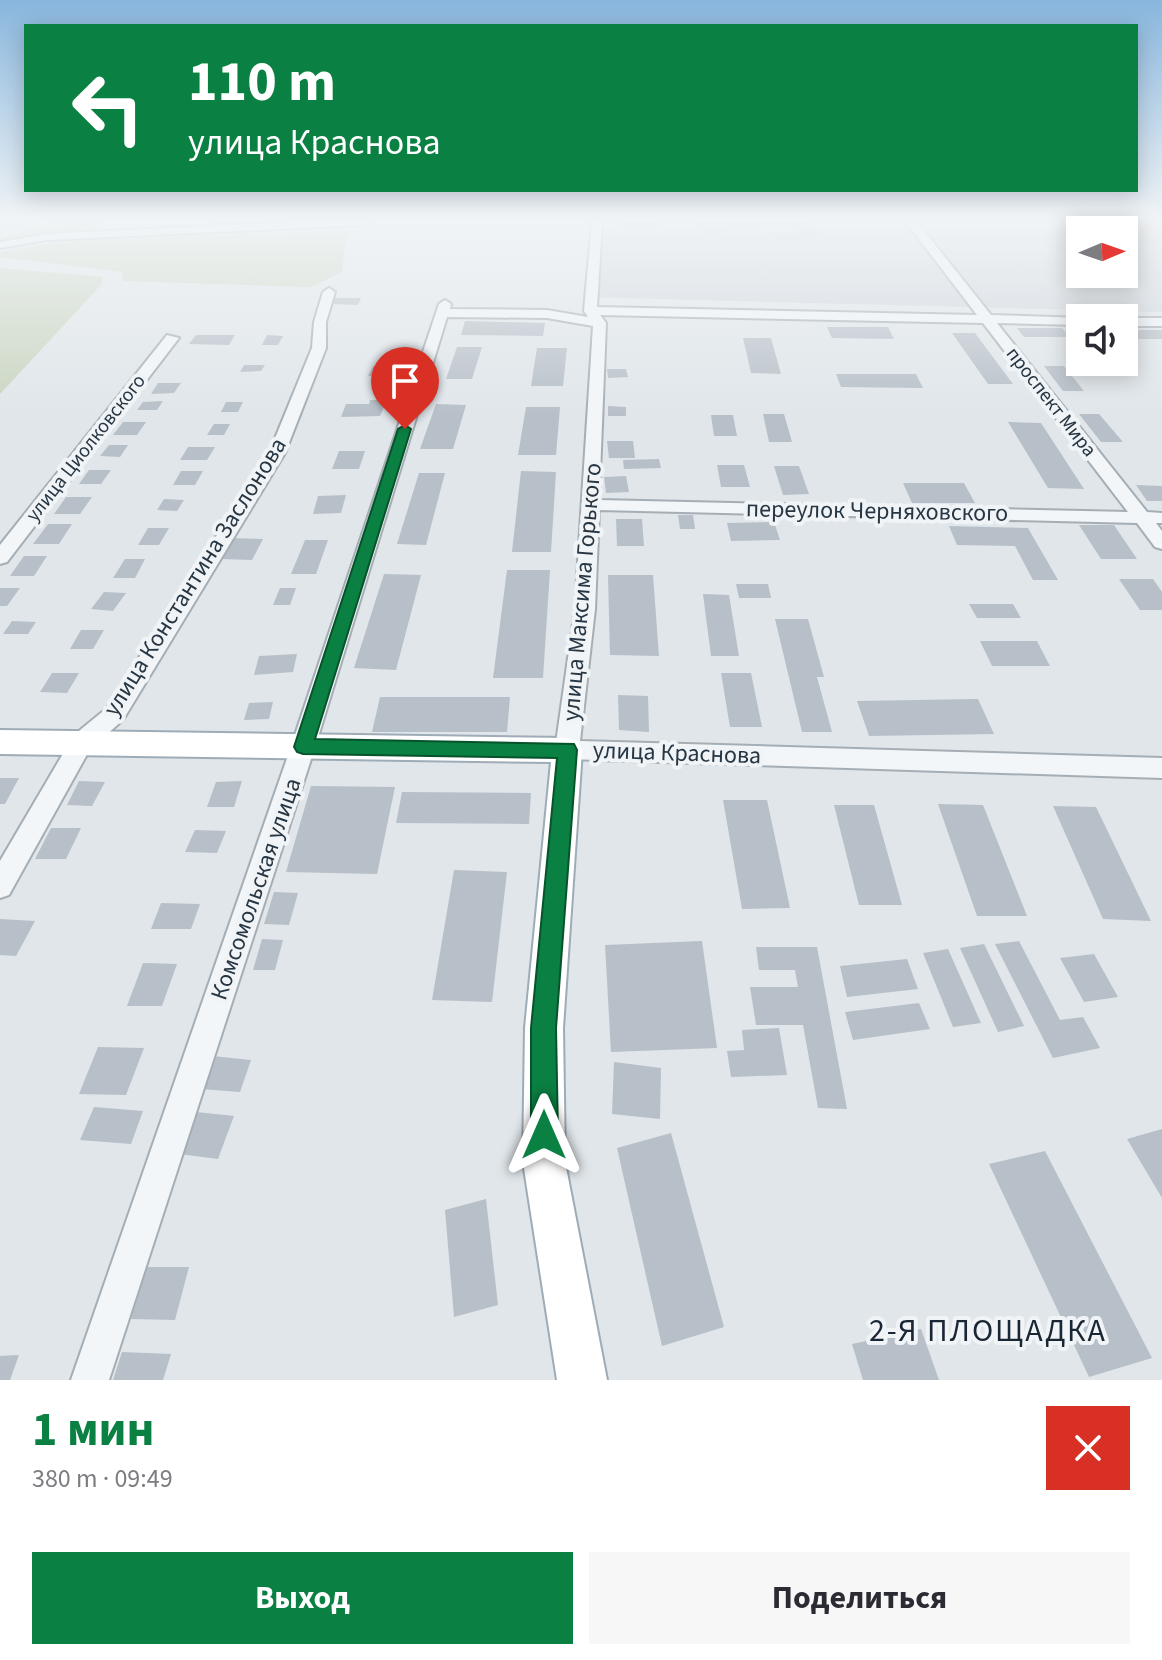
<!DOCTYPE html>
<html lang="ru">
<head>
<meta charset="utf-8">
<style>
	body { margin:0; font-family:"Source Sans 3",sans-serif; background:#f7f7f7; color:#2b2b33; height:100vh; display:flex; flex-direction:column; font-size:30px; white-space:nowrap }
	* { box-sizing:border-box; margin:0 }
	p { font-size:26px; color:#7c7c81 }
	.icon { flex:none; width:44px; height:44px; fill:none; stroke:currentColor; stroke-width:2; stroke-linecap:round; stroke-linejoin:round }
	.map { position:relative; height:1380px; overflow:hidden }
	.sheet { display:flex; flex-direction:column; background:#fff; flex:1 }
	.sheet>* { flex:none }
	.banner { position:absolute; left:24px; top:24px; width:1114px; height:168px; border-radius:0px; box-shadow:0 4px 20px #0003; background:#0b8043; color:#fff; overflow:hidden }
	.needle { width:52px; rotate:88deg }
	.fabs { position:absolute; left:1066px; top:216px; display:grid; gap:16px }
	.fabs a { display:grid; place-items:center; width:72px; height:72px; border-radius:0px; background:#fff; box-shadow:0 4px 20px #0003; font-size:40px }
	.pin { position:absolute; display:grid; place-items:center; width:68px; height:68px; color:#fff; margin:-82px -34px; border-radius:50% 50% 50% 0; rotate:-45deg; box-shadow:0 0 8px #0007 }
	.pin .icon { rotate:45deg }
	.me { position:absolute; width:88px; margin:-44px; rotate:0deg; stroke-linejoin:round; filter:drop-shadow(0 0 6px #0008) }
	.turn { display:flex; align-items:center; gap:28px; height:168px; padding:0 32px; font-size:36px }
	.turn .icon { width:104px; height:104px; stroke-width:2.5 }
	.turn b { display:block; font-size:56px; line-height:68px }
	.round { display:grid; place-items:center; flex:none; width:84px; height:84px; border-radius:0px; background:#f7f7f7 }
	.summary { display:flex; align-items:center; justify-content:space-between; height:136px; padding:0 32px }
	h1 { font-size:48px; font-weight:700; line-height:60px; color:#0b8043 }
	.primary-button { display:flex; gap:16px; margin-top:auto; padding:16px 32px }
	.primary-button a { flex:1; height:92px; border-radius:0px; background:#0b8043; color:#fff; font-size:32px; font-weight:700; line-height:92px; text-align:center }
	.primary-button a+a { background:#f7f7f7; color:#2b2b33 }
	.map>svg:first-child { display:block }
	.built { fill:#ced5dc; fill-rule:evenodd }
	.green { fill:#c9d5c0 }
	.building { fill:#b7c0c8 }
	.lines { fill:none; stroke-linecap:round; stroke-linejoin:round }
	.minor-casing { stroke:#a5aeb5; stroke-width:4 }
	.major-casing { stroke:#9eacb7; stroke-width:4 }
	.minor { fill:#f3f6f8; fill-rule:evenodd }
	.major { fill:#fff; fill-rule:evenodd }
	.route { fill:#0b8043; stroke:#07532c; stroke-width:2 }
	.labels { text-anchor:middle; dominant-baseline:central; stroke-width:8; stroke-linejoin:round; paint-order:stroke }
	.far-street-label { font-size:20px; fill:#273643; stroke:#f0f4f7 }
	.street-label { font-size:24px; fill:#273643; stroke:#f0f4f7 }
	.near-neighbourhood-label { font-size:32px; letter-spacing:2px; fill:#192634; stroke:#f0f4f7 }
</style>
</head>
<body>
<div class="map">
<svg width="1162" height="1380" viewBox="0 0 1162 1380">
	<rect width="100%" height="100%" fill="#e0e6ea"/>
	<!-- built -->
	<path class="built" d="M615,222H1162V312L583,297L589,241ZM1080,230H1124V274H1080Z"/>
	<!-- green -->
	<path class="green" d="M53,222H103L95,231L0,242V238Z
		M347,230L342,272L311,287L124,281L122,272L0,257V252L64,241Z
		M0,268L103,277L101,285L0,394Z"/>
	<!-- building -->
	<path class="building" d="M621,222H657L659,227L625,229Z
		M693,222H802L808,226L794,228L787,224L705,233Z
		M813,229L824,236L784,242L773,234Z
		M335,298H361L358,305L331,304Z
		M465,321L545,323L543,336L461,335Z
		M827,327H888L894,339L832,338Z
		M1017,328H1062L1070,337H1024Z
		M1124,330H1162V339H1127Z
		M952,333H975L1013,384H988Z
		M196,335H235L229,345L189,344Z
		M267,335L283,336L278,345H262Z
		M743,338H771L781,374L751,373Z
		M457,347H482L472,379H446Z
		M537,348H567L563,386H531Z
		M244,365H265L261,371L240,372Z
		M373,366H392L387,376H368Z
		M1044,366H1064L1084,391H1063Z
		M607,369H626L628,377L608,378Z
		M836,374H916L923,388L841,387Z
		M158,383H181L174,393L151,394Z
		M370,400H387L380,416L341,417L346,404H369Z
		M163,401L157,410H137L143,402Z
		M226,402H243L238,412H221Z
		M436,404L466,405L453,449H420Z
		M608,406L626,407V416H608Z
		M526,407H560L556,455H518Z
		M763,414H784L792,442H769Z
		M1079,414H1099L1123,442H1101Z
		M711,415H733L737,436H714Z
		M123,422H146L137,435H113Z
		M1008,422L1041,423L1084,489L1048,488Z
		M214,424H230L224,435H207Z
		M607,441H633L635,458H609Z
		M109,445H128L120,457L100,456Z
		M188,447H215L207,460H180Z
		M339,451H365L359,469H332Z
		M659,459L661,468L624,469L623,460Z
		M717,465H744L750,487H721Z
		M774,466H799L809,494L783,495Z
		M89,470H111L101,484H79Z
		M181,471H203L195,485H173Z
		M521,471L556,472L551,552H512Z
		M419,473H445L426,545L397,544Z
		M626,476L629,492L606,493L604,477Z
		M903,483H964L975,503H912Z
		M1136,485L1162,486V501H1147Z
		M346,495L341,513L313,514L318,496Z
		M66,497H92L80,514H54Z
		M164,499L184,500L177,511L157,510Z
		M678,515H693L695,529H680Z
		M616,519H642L644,546H617Z
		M774,522L780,540L731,541L727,523Z
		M48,524H72L59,544H33Z
		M1079,525H1114L1137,559H1101Z
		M949,526L1028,528L1058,580H1033L1015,546L957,545Z
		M148,528H169L159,545H138Z
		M231,538L263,539L252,560L220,559Z
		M305,540H328L316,574H291Z
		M24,556H47L34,576H10Z
		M125,559H145L135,578H113Z
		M507,570H550L543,678H493Z
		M384,574L421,575L396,670L354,668Z
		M608,575H653L659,656L610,655Z
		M1119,579H1153L1162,592V610H1140Z
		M736,584H768L771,598H739Z
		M0,588H20L7,606H0Z
		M280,588H296L290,605H273Z
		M104,592L126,593L113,611L91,609Z
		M703,594L729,595L739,656H711Z
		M969,604H1013L1021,618H977Z
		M775,619H808L824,677H817L832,732H802Z
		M12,621L36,622L28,634H3Z
		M81,630H104L93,649H70Z
		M980,641H1037L1050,666H992Z
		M297,654L293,672L254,675L259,656Z
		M52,673H79L67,693L40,692Z
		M721,673H751L762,727H730Z
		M618,695L648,696L649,732L619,730Z
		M380,697H510L507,732H372Z
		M978,699L994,734L869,736L857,701Z
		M273,702L269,719L244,720L249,703Z
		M0,778H19L5,804H0Z
		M79,781L105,782L92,806L67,805Z
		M242,781L234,807H207L216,782Z
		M311,786L395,787L377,874L286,872Z
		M402,792L531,793L529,824L396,823Z
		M723,800H767L790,908L742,909Z
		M938,804L983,805L1027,916H977Z
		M834,805H874L902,905H859Z
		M1053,806L1096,807L1151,921L1103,919Z
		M51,828H81L66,859H35Z
		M195,830L226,831L217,853L185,852Z
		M454,870L507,872L492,1002L432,1000Z
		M274,892L298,893L289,925L264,924Z
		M161,903L200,904L191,929H151Z
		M0,919L35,921L16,956L0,955Z
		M262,939L283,940L275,970H253Z
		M702,941L717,1048L611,1052L605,945Z
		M1019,941L1060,1020L1083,1017L1100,1048L1053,1058L995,944Z
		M984,944L1024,1026L998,1032L960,948Z
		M756,947H817L847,1109L818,1108L803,1025H756L750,987H798L795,970H759Z
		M948,949L981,1023L953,1027L923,953Z
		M1094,954L1118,997L1084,1002L1060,958Z
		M907,959L918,989L847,997L840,966Z
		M143,963L177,964L162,1006H127Z
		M919,1003L930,1029L853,1040L845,1012Z
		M779,1028L787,1075L731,1077L727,1051L744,1050L742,1030Z
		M98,1047L144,1048L126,1095L79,1094Z
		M212,1056L251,1060L240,1092L201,1089Z
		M614,1062L661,1068L660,1119L612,1114Z
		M94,1107L143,1111L131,1144L80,1140Z
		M196,1112L234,1116L218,1159L179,1154Z
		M1162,1129V1198L1127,1139Z
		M671,1133L724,1327L662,1346L617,1148Z
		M1045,1151L1152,1358L1089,1377L989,1164Z
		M486,1199L498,1305L454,1317L445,1210Z
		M147,1267H189L175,1320L131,1319Z
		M921,1329L939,1380H863L852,1344Z
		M122,1352L171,1354L163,1380H113Z
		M19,1355L10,1380H0V1356Z"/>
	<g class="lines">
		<defs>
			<path id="minor" d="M293,222H369L364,225L47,240L0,248V242L47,234Z
				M592,222H602L597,307L977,315L906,222H917L991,315L1084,318H1080V325L997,323L1147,512L1162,513V523H1156L1162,531V549L1155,547L1137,523L599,510L595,609L580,741L1162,758V778L567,759L559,757L555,750L575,609L593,326L547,318L447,317L315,747L109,1380H71L291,747L439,304L445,300L451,304L450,309L547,310L588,317L584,311ZM600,315L983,323L1128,512L599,500L606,323Z
				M329,288L335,292L326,322V348L285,453L123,720L90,749L9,895L0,898V861L74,735L107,708L269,453L312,348L314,322L323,292Z
				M1124,318H1162V326H1124Z
				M167,335L179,338L7,562L0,564V545Z"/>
			<path id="major" d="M0,730L567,738L578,741L582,750L563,1028L565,1162L607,1380H557L523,1162L525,1028L551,762L0,754Z"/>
		</defs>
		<!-- minor casing -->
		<use href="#minor" class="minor-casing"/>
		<!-- major casing -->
		<use href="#major" class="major-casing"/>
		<!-- minor -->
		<use href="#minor" class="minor"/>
		<!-- major -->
		<use href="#major" class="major"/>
	</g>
	<!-- sky -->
	<linearGradient id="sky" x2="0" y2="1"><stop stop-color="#88b6dd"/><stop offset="0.53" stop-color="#f1f4f6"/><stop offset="1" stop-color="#f1f4f6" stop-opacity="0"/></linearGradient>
	<rect width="1162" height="415" fill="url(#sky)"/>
	<!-- route -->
	<path class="route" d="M405,425L411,429L315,739L574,744L577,750L556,1028L558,1135L554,1145L544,1149L535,1145L531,1135V1028L557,758L303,754L297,752L294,747L398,429Z"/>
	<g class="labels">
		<!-- far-street labels -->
		<g class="far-street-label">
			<text transform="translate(1051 402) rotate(52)">проспект Мира</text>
			<text transform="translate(86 448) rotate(-52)">улица Циолковского</text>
		</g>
		<!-- street labels -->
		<g class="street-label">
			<text transform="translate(877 511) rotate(1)">переулок Черняховского</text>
			<text transform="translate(195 577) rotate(-58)">улица Константина Заслонова</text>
			<text transform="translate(582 592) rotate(-85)">улица Максима Горького</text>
			<text transform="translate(677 753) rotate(2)">улица Краснова</text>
			<text transform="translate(256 889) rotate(-71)">Комсомольская улица</text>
		</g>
		<!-- near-neighbourhood labels -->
		<g class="near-neighbourhood-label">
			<text x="988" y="1331">2-Я ПЛОЩАДКА</text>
		</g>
	</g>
</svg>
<div class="fabs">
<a><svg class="needle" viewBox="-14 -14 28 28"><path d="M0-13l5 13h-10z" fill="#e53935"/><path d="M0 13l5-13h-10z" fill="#7c7c81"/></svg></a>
<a><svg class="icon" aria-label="sound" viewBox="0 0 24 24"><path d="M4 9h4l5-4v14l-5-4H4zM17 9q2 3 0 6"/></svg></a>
</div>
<div class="pin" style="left:405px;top:429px;background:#d93025"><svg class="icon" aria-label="arrive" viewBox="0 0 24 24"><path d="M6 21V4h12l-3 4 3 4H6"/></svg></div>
<svg class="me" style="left:544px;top:1135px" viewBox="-20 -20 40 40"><path d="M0-17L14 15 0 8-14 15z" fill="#0b8043" stroke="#fff" stroke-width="4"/></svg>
<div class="banner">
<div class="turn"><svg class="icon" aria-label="left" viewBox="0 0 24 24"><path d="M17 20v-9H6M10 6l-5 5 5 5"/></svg><div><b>110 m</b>улица Краснова</div></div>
</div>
</div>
<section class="sheet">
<div class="summary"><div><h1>1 мин</h1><p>380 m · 09:49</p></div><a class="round" style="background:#d93025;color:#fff"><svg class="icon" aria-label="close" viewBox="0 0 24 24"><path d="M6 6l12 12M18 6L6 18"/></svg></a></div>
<div class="primary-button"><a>Выход</a><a>Поделиться</a></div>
</section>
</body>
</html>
